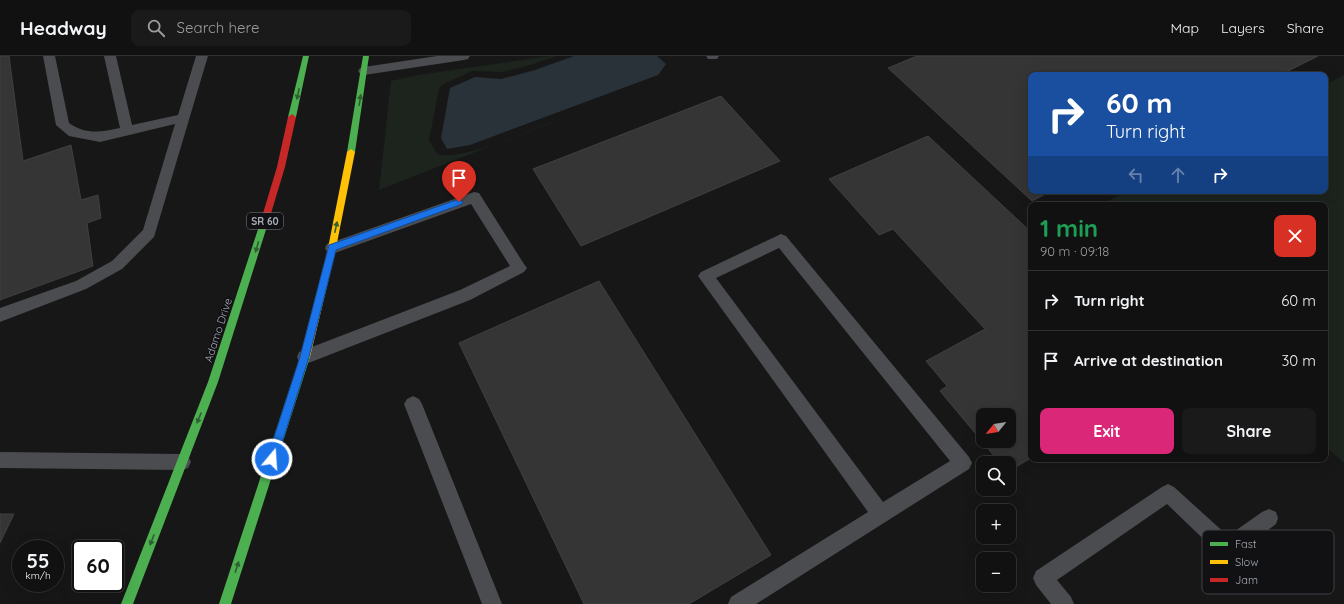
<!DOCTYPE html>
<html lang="en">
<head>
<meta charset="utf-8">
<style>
	body { margin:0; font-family:Quicksand,sans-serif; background:#1a1a1a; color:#f1f3f6; height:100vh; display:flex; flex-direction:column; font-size:15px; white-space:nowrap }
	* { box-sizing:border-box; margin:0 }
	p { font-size:13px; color:#9c9d9f }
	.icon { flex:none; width:22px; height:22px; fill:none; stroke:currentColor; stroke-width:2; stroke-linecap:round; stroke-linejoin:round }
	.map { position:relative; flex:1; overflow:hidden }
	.side { position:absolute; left:1028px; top:146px; width:300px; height:260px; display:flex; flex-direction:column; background:#111; border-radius:8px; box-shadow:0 4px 16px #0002,0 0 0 1px #303131 }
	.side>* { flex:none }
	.hud { position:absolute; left:1028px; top:16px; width:300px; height:122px; border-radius:8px; box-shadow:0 4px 16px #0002,0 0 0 1px #303131; background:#1a4fa0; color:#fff; overflow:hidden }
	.needle { width:26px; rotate:240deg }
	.fabs { position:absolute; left:976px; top:352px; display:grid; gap:8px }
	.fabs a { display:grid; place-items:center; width:40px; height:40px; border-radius:8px; background:#111; box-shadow:0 4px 16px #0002,0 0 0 1px #303131; font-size:20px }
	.speed { position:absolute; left:12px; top:484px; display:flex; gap:8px; font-size:20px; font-weight:700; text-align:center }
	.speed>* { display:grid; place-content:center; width:52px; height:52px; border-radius:50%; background:#111; box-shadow:0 4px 16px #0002,0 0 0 1px #303131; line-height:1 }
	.speed small { font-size:10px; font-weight:400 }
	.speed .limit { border:2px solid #111; border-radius:6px; background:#fff; color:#111 }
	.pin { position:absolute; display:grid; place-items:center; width:34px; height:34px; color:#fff; margin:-41px -17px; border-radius:50% 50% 50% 0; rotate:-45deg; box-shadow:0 0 4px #0007 }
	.pin .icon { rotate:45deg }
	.me { position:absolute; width:44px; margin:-22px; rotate:18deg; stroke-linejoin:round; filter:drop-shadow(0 0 3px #0008) }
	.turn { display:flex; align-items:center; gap:14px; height:84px; padding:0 12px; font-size:18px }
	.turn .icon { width:52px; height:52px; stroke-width:2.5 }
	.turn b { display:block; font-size:28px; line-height:34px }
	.lanes { display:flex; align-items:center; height:38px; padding:0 12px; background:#0003; justify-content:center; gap:20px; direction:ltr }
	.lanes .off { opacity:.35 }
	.round { display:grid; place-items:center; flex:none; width:42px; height:42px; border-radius:8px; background:#1a1a1a }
	.headline { display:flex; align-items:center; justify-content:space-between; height:68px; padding:0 12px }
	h1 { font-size:24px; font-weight:700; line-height:30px; color:#1e9e55 }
	.action { display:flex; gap:8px; margin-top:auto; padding:8px 12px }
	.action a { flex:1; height:46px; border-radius:8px; background:#db2777; color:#fff; font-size:16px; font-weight:700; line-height:46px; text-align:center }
	.action a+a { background:#1a1a1a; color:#f1f3f6 }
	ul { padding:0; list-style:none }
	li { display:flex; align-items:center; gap:12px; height:60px; padding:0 12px; border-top:1px solid #303131 }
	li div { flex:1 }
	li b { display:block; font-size:15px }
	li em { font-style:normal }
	header { display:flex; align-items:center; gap:24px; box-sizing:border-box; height:56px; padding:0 20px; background:#111; border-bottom:1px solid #303131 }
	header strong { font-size:19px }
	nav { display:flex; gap:22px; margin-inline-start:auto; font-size:14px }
	.search { width:280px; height:36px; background:#1a1a1a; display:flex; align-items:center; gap:10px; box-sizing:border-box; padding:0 14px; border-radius:8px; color:#9c9d9f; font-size:15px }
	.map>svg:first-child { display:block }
	.green { fill:#1d241e }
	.water { fill:#2a3239 }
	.building { fill:#353536; stroke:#3f4043; fill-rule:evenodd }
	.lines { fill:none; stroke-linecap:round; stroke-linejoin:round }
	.lane { fill:#4b4c50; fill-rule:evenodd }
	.fast { fill:#4caf50; fill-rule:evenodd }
	.slow { fill:#ffc107; fill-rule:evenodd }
	.jam { fill:#c62828; fill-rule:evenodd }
	.oneway { fill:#2e6032 }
	.route { fill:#1a73e8; stroke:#114b97 }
	.labels { text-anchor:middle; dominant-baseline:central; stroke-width:3; stroke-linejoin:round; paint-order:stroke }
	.shield { fill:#111113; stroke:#7b7e86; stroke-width:1 }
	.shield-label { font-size:10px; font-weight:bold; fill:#a8adb8 }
	.street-label { font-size:11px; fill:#a8adb8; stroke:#111113 }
	.key { fill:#111113; stroke:#3e4045; stroke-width:1 }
	.key-label { font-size:11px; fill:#a8adb8 }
</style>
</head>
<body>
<header>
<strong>Headway</strong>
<div class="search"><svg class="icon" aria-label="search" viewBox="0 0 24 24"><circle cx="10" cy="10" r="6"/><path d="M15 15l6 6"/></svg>Search here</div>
<nav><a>Map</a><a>Layers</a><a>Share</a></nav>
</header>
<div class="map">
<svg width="1344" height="548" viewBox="0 0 1344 548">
	<rect width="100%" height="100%" fill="#171717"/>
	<!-- green -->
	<path class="green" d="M549,0H556L531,9L502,16L472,15L442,29L439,33L429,84L437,98C462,107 554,65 582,54L379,134L391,25L418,19Z
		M1344,19V407L1325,390V149H1100L1127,135H1325V29Z"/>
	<!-- water -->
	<path class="water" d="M574,0H657L666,8L658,19L470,89L447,93L441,82L450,32L475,21L501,23L535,14Z"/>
	<!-- building -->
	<path class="building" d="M0,0H9L23,105L71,89L81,144L98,139L101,162L87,167L93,210L0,244Z
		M917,0H1318L1280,19H1031V135H1051L1032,145L888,12Z
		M721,40L780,105L581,190L533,113Z
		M928,80L1031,176V402L1009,415V407H1000L940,335L947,330L926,305L985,273L893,173L879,179L829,123ZM983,359H1009V385H983Z
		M599,225L771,499L689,548H584L459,287Z
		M0,458H14L0,487Z"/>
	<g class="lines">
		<!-- lane -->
		<path class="lane" d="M43,0H55L69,67C86,79 101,76 120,72L104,0H116L132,69L178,59L196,0H208L154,181L122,213L86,233L0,266V252L76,225L112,205L143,174L175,68L100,86L69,80L56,69Z
			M437,0H470L468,3L464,4L364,19L360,18L358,15L360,12L364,11Z
			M706,0H719L717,3H708Z
			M474,136L479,137L524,208L527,212L524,216L470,244L311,306L305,308L299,306L297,301L299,296L460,234L510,210L471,148L332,198L327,196L325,192L327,188Z
			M781,178L786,180L969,401L972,407L969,413L756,548H728L731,541L868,456L698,220L701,216ZM779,192L950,405L883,446L716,222Z
			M413,340L419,343L422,348L502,548H482L404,348L407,343Z
			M0,396L182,398L188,400L191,406L188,412L182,414L0,412Z
			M1168,428L1174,431L1228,480L1262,456L1269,453L1276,456L1278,462L1276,468L1234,499L1227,501L1220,499L1167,448L1057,524L1071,541L1074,548H1051L1036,529L1033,522L1036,515L1162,431Z"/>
		<!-- fast -->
		<path class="fast" d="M303,0H309L296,61L292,64L288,61Z
			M363,0H369L355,96L351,99L347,96Z
			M265,161L269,164L218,326L133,548H121L208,326L261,164Z
			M305,297L308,298L310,301L231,548H219L300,301L302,298Z"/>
		<!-- slow -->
		<path class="slow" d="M351,93L355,96L335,197L310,301L308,304L305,305L302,304L300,301L327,197L347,96Z"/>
		<!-- jam -->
		<path class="jam" d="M292,58L296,61L285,111L269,164L265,167L261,164L277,111L288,61Z"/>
	</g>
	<!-- one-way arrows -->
	<defs><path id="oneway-solid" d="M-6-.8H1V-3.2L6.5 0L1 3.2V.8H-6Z"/></defs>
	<g class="oneway">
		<use href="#oneway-solid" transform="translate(298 38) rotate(102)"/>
		<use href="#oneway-solid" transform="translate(360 44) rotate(-81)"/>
		<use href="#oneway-solid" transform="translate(336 171) rotate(-78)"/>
		<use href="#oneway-solid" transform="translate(257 191) rotate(106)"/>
		<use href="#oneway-solid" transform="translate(199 362) rotate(112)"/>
		<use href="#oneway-solid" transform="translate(152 484) rotate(111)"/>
		<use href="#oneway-solid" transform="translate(237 511) rotate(-72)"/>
	</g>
	<!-- route -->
	<path class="route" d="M459,143L463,146L462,148L336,194L309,301L277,403L276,406L272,408L268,406L267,403L300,301L329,189Z"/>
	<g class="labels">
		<!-- shield labels -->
		<rect class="shield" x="247" y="157" width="36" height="16" rx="3"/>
		<g class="shield-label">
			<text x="265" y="165">SR 60</text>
		</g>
		<!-- street labels -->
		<g class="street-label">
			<text transform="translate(218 274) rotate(-72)">Adamo Drive</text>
		</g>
	</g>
	<!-- legend -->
	<rect x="1202" y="474" width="132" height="64" rx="6" class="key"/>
	<rect x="1210" y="486" width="18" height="4" fill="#4caf50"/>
	<rect x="1210" y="504" width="18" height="4" fill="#ffc107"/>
	<rect x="1210" y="522" width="18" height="4" fill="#c62828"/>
	<g class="key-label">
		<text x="1235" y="492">Fast</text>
		<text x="1235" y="510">Slow</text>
		<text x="1235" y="528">Jam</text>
	</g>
</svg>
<div class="fabs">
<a><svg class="needle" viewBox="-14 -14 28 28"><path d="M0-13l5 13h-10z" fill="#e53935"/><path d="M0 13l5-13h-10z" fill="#9c9d9f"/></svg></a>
<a><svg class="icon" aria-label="search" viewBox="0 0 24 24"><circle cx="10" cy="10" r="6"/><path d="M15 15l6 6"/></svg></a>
<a>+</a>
<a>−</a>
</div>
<div class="speed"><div>55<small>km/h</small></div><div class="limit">60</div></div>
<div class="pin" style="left:459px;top:146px;background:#d93025"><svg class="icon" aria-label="arrive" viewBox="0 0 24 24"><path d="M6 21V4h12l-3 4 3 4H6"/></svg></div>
<svg class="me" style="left:272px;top:403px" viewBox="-20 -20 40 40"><circle r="17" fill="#1a73e8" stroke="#fff" stroke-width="3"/><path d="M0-11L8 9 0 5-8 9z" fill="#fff"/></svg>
<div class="hud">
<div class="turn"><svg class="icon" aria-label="right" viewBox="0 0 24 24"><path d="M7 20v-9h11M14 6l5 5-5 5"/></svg><div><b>60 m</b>Turn right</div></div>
<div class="lanes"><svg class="icon off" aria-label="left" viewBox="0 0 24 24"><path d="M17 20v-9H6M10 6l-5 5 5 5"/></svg><svg class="icon off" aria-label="ahead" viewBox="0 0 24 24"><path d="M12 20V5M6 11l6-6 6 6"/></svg><svg class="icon" aria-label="right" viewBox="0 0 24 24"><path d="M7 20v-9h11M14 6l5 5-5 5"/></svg></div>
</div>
<section class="side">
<div class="headline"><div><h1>1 min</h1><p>90 m · 09:18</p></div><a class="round" style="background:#d93025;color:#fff"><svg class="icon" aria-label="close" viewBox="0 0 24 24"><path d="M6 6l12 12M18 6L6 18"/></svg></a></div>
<ul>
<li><svg class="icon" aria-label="right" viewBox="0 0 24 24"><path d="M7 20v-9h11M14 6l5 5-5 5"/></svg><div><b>Turn right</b></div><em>60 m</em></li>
<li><svg class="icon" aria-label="arrive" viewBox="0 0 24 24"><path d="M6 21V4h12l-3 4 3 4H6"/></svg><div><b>Arrive at destination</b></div><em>30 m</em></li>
</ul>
<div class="action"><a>Exit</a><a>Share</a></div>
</section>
</div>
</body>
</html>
